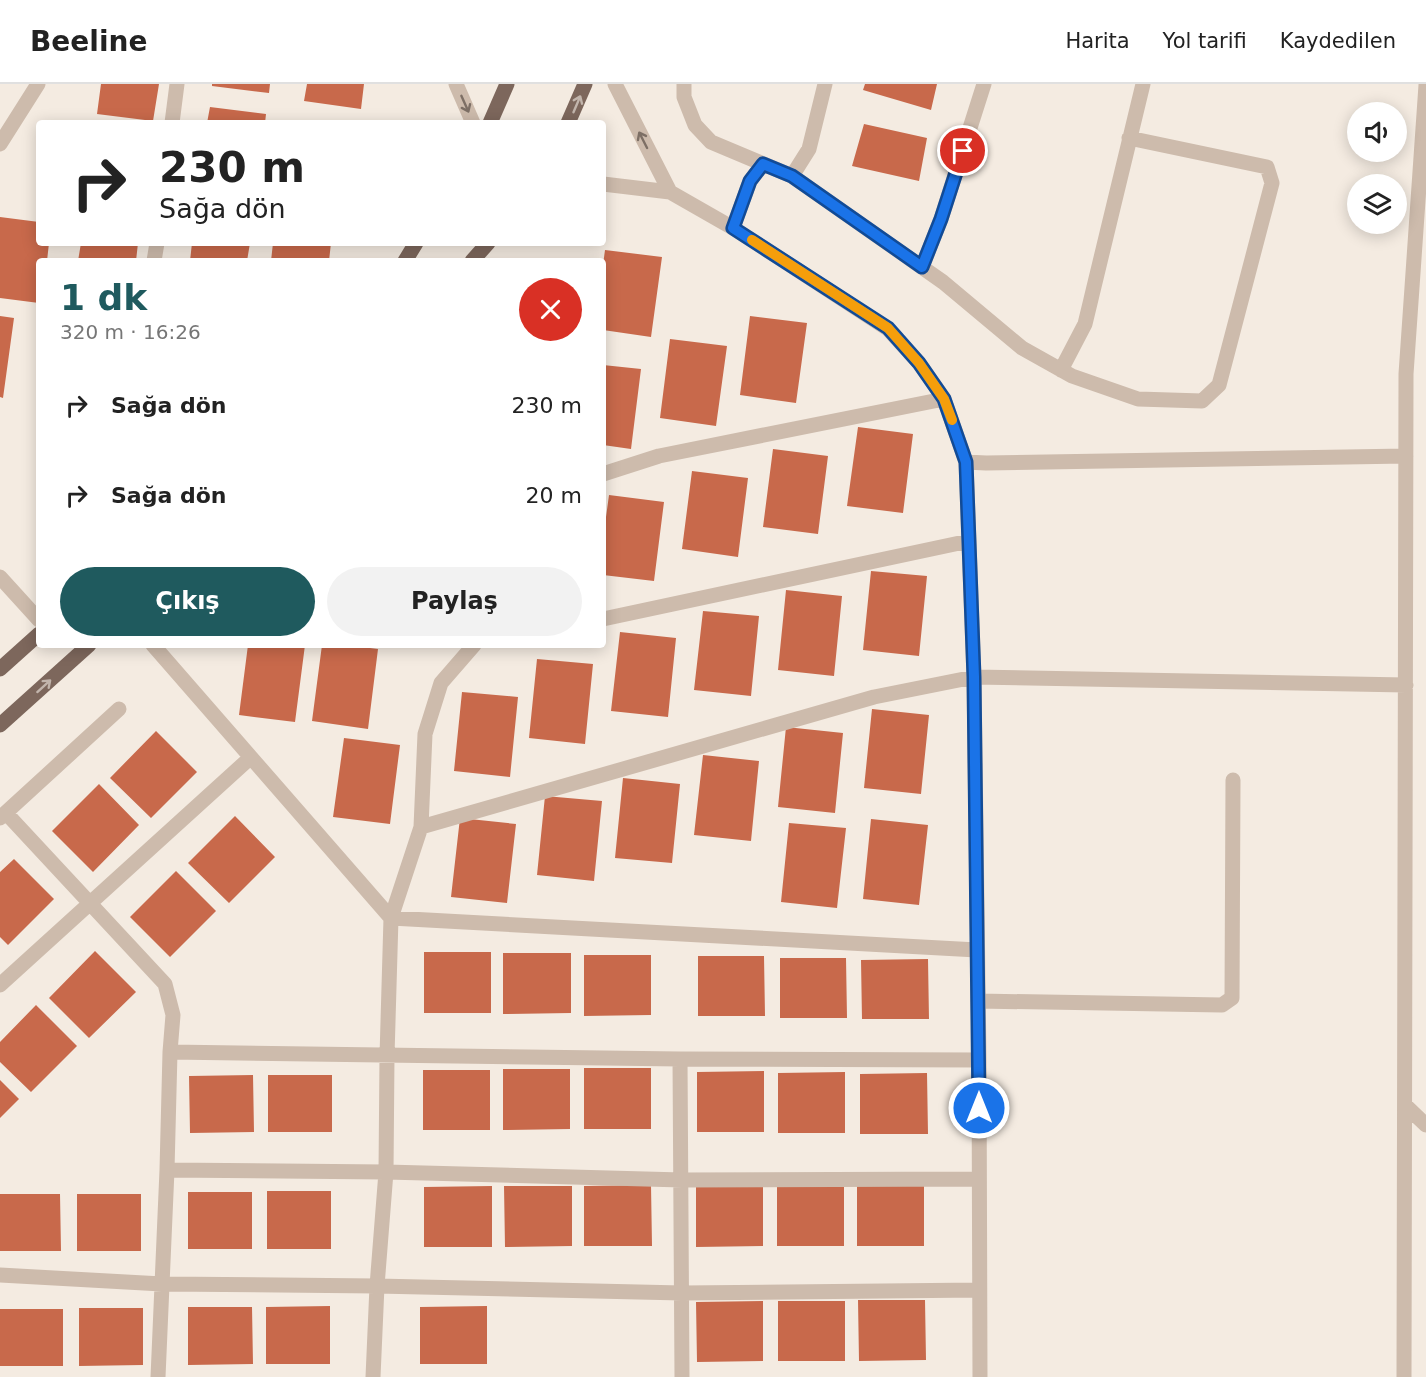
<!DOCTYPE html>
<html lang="tr">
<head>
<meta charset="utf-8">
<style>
	body { margin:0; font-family:"DejaVu Sans",sans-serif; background:#f2f2f2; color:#222; height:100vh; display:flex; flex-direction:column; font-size:22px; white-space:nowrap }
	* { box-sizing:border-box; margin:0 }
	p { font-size:20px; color:#767676 }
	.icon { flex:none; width:33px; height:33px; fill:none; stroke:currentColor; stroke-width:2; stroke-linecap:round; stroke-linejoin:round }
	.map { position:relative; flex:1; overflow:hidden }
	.panel { position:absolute; left:36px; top:174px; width:570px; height:390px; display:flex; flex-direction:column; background:#fff; border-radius:6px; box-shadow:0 3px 15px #0003 }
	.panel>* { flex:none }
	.top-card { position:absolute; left:36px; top:36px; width:570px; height:126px; border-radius:6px; box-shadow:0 3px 15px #0003; background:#fff; color:#222; overflow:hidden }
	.tools { position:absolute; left:1347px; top:18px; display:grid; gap:12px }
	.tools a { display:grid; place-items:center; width:60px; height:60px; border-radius:50%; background:#fff; box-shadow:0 3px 15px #0003; font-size:30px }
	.pin { position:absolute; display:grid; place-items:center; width:51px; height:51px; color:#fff; margin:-26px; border:3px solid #fff; border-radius:50%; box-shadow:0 2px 6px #0007 }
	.me { position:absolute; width:66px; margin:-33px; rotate:0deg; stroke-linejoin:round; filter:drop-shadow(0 0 4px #0008) }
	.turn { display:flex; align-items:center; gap:21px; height:126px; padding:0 24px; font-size:27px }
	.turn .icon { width:78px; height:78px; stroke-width:2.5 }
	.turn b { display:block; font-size:42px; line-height:51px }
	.round { display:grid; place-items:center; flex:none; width:63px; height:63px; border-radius:32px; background:#f2f2f2 }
	.headline { display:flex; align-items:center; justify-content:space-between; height:102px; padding:0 24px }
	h1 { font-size:36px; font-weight:800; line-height:45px; color:#1f5a5e }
	.primary-button { display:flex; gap:12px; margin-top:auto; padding:12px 24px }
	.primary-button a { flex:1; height:69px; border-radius:36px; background:#1f5a5e; color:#fff; font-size:24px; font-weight:800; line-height:69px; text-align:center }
	.primary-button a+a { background:#f2f2f2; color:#222 }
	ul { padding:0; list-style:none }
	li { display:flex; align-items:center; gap:18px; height:90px; padding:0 24px }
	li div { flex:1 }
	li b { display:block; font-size:22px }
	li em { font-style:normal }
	header { display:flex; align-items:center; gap:36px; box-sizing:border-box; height:84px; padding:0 30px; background:#fff; border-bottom:2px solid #e0e0e0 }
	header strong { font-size:28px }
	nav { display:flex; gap:33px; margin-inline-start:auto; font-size:21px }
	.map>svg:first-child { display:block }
	.building { fill:#c8694b }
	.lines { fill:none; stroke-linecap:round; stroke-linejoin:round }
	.minor { stroke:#cdbbac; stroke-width:15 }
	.major { stroke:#7d675c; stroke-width:15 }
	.oneway { stroke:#7d6f65 }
	.oneway2 { stroke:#c2b5ac }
	.route-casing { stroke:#114b97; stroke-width:15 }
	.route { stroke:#1a73e8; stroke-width:10 }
	.slow { stroke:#f59e0b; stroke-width:10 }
</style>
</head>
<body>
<header>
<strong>Beeline</strong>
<nav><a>Harita</a><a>Yol tarifi</a><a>Kaydedilen</a></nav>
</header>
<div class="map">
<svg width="1426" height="1293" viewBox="0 0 1426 1293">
	<rect width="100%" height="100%" fill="#f4ebe1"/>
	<!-- building -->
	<path class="building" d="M101,0H159L153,37L97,30Z
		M212,0H270L269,9L212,2Z
		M307,0H364L361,25L304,17Z
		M865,0H937L931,26L863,6Z
		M210,23L266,30L265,39H207Z
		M864,40L927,54L919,97L852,82Z
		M0,133L39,138V159H49L47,177H39V219L0,214Z
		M81,159H138L136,177H78Z
		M192,159H250L247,177H190Z
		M273,159H331L329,177H271Z
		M605,166L662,173L651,253L603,246V181Z
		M0,232L14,234L3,314L0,313Z
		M750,232L807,239L796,319L740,311Z
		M670,255L727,262L716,342L660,334Z
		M603,281L641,285L631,365L603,361Z
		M858,343L913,350L903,429L847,422Z
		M773,365L828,372L818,450L763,443Z
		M692,387L748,394L738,473L682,465Z
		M609,411L664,418L654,497L603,491V455Z
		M871,487L927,492L919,572L863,566Z
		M786,506L842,512L834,592L778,586Z
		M703,527L759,532L751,612L694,606Z
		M620,548L676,554L668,633L611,627Z
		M248,561H305L295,638L239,631Z
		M322,561H346L378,565L368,645L312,637Z
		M537,575L593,580L585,660L529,654Z
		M462,608L518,613L510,693L454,687Z
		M872,625L929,631L921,710L864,704Z
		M786,643L843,649L835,729L778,723Z
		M156,647L197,688L151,734L110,694Z
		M344,654L400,661L390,740L333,733Z
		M703,671L759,677L751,757L694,751Z
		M623,694L680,700L672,779L615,774Z
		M99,700L139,741L93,788L52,747Z
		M545,712L602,717L594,797L537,791Z
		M235,732L275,773L229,819L188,779Z
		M460,734L516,740L507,819L451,813Z
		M871,735L928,741L919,821L863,815Z
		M789,739L846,744L837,824L781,818Z
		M14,775L54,815L8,861L0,853V788Z
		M176,787L216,827L170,873L130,833Z
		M95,867L136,908L89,954L49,914Z
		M424,868H491V929H424Z
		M503,869H571V929L503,930Z
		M584,871H651V931L584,932Z
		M698,872H764L765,932H698Z
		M780,874H846L847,934H780Z
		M928,875L929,935H862L861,876Z
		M36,921L77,962L31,1008L0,978V958Z
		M584,984H651V1045H584Z
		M503,985H570V1045L503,1046Z
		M423,986H490V1046H423Z
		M764,987V1048H697V988Z
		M845,988V1049H778V989Z
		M927,989L928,1050H860V990Z
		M253,991L254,1048L190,1049L189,992Z
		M268,991H332V1048H268Z
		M0,996L19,1015L0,1034Z
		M651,1101L652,1162H584V1102Z
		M492,1102V1163H424V1103Z
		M504,1102H572V1162L505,1163Z
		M763,1102V1162L696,1163V1103Z
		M777,1102H844V1162H777Z
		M857,1102H924V1162H857Z
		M267,1107H331V1165H267Z
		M188,1108H252V1165H188Z
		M0,1110H60L61,1167H0Z
		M77,1110H141V1167H77Z
		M858,1216H925L926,1276L859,1277Z
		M763,1217V1277L697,1278L696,1218Z
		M778,1217H845V1277H778Z
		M330,1222V1280H266V1223Z
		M487,1222V1280H420V1223Z
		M188,1223H252L253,1280L188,1281Z
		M79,1224H143V1281L79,1282Z
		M0,1225H63V1282H0Z"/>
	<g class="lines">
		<!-- minor -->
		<path class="minor" d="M456,0L473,39
			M615,0L670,108
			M684,0V13L695,41L711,58L792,92L943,198L1022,264L1072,292L1138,315L1202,317L1219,301L1272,99L1267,83L1129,54
			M172,39L177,0
			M0,60L38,0
			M792,92L809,65L825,0
			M603,100L670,108L733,144L888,245L919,279L944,315L966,378L974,593L979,976L980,1293
			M733,144L750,97L763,80
			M154,177L157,159
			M922,183L941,135L984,0
			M1061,286L1085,240L1143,0
			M966,378L986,379L1406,372
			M603,390L659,372L944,315
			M0,493L39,536
			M603,535L969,457
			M153,561L391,834L977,866
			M6,729L165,900L173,931L170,968L167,1086L158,1293
			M0,734L119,625
			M421,743L874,613L974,593L1406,601
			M0,901L250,674
			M978,917L1222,921L1232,914L1233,696
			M170,968L680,975L979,976
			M680,975L682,1293
			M1405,1021L1426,1041
			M167,1086L386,1088L682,1096L979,1095
			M0,1191L162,1200L377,1202L682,1209L979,1206
			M373,1293L377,1202L386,1088L387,972L391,834L421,743L425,650L441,599L474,561
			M1404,1293L1406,290L1426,1"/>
		<!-- major -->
		<path class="major" d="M490,39L507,0
			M568,39L585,0
			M405,177L416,159
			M472,177L488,159
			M0,585L39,550
			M0,641L89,561"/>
	</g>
	<!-- one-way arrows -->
	<defs><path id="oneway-shaft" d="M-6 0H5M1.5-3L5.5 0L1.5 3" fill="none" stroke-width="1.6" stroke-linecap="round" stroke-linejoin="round" transform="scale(1.5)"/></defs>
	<g class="oneway">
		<use href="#oneway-shaft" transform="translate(465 20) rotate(66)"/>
		<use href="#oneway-shaft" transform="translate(643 56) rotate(-117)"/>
	</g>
	<g class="oneway2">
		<use href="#oneway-shaft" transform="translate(577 20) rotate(-67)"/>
		<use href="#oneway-shaft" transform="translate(44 602) rotate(-42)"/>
	</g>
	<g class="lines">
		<defs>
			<path id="route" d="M963,67L941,135L922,183L792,92L763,80L750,97L733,144L888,244L919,279L944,315L966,378L974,593L979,1024"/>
		</defs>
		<!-- route casing -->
		<use href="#route" class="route-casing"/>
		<!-- route -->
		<use href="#route" class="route"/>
		<!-- slow -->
		<path class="slow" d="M752,156L888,244L919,279L944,315L952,336"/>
	</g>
</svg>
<div class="tools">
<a><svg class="icon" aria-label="sound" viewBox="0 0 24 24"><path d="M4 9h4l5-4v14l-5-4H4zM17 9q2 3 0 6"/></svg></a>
<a><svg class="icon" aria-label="layers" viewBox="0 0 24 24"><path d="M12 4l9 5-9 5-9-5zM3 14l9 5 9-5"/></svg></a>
</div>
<div class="pin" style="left:963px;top:67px;background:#d93025"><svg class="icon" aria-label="arrive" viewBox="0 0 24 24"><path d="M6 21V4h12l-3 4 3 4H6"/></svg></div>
<svg class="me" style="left:979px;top:1024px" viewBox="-20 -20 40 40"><circle r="17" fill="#1a73e8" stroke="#fff" stroke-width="3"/><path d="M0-11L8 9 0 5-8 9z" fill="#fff"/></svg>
<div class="top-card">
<div class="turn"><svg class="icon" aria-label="right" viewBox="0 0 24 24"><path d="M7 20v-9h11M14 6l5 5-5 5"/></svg><div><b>230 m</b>Sağa dön</div></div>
</div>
<section class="panel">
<div class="headline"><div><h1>1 dk</h1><p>320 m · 16:26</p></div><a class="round" style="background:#d93025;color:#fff"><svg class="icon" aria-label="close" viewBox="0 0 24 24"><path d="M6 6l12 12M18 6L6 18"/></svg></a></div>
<ul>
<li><svg class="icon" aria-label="right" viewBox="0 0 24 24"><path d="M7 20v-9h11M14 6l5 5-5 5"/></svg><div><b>Sağa dön</b></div><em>230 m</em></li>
<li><svg class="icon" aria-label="right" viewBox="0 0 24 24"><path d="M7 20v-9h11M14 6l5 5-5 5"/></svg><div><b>Sağa dön</b></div><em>20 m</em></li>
</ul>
<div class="primary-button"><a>Çıkış</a><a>Paylaş</a></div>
</section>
</div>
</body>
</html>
